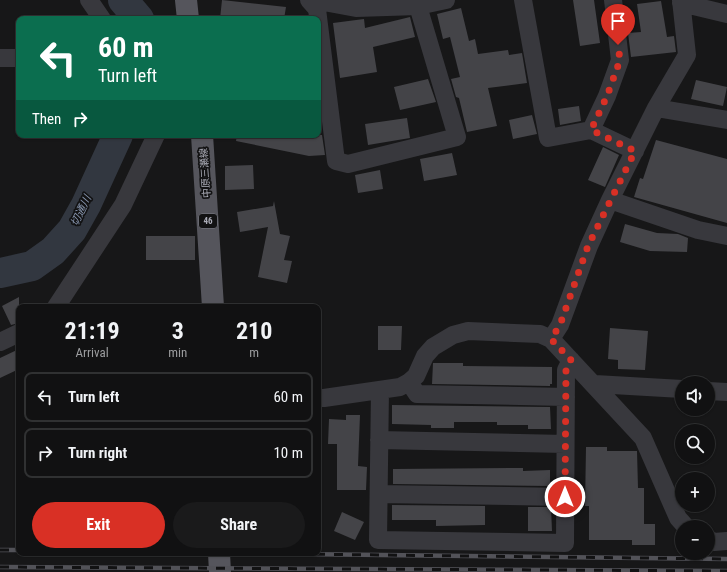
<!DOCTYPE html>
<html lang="en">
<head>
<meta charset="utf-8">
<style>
	body { margin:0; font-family:"Roboto Condensed","Noto Sans JP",sans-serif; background:#1a1a1b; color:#f1f3f6; height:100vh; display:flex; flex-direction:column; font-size:15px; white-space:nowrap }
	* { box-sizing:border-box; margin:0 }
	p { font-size:13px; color:#9c9d9f }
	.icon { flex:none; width:22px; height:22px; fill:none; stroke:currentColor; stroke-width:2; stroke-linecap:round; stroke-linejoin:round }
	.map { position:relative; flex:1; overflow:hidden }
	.drawer { position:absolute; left:16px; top:304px; width:305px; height:252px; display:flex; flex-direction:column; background:#111112; border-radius:8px; box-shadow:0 1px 3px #0004,0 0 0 1px #303132 }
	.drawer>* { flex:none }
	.guide { position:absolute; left:16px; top:16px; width:305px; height:122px; border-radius:8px; box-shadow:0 1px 3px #0004,0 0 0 1px #303132; background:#0b6e4f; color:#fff; overflow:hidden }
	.tools { position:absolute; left:675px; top:376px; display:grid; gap:8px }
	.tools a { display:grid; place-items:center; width:40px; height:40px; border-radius:50%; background:#111112; box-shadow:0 1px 3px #0004,0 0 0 1px #303132; font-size:20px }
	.pin { position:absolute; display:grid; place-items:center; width:34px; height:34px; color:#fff; margin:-41px -17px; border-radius:50% 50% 50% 0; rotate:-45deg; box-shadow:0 0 4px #0007 }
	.pin .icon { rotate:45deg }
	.me { position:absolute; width:44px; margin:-22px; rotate:0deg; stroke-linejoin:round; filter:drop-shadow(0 0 3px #0008) }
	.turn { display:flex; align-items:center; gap:14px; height:84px; padding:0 16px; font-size:18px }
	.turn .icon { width:52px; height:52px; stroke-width:2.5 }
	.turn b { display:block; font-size:28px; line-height:34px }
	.then { display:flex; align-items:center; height:38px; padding:0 16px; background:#0003; gap:8px; font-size:15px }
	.eta { display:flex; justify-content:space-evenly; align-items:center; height:68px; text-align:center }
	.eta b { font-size:24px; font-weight:700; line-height:28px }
	.action { display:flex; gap:8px; margin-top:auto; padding:8px 16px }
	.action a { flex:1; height:46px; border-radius:24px; background:#d93025; color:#fff; font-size:16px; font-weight:700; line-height:46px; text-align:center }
	.action a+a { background:#1a1a1b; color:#f1f3f6 }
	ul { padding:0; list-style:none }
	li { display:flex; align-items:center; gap:12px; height:50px; margin:0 8px 6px; padding:0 8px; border:2px solid #303132; border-radius:8px }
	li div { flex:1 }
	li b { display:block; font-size:15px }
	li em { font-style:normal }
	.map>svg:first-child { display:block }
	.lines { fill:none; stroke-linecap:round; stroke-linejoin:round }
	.river { stroke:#323740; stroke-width:30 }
	.building { fill:#444448 }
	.minor { stroke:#38383d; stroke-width:18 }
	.major { stroke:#55555c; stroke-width:22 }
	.rail-casing { stroke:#525258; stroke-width:4.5 }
	.rail { stroke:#121213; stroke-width:3; stroke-dasharray:9; stroke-linecap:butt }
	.route { stroke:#d93025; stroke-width:7; stroke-dasharray:0 12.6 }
	.labels { text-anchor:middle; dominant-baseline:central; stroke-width:3.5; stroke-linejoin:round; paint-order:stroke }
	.shield { fill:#121213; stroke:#7d7e86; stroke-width:1 }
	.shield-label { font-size:9px; font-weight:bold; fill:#abacb7 }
	.street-label { font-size:10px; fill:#abacb7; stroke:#121213 }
	.water-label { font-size:11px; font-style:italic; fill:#8694ad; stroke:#121213 }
</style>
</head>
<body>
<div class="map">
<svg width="727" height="572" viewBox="0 0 727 572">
	<rect width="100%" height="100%" fill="#171718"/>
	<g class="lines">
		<!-- river -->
		<path class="river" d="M123,0L139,19
			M0,273L32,266L53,251L72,230L86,205L118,135"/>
	</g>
	<!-- building -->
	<path class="building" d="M222,0L286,7L284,19H220Z
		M573,0H594L600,43L580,46Z
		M661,1L667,37L674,36L676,52L631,57L628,33L641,32L637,4Z
		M461,8L469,41L475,39L478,54L508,50L509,55L522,53L527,83L488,88L497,126L467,132L459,98L456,97L451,79L460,77L450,37L443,39L437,14Z
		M410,17L415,37L373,47L377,72L340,78L333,23L364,19L365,28Z
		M428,79L436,102L400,110L394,87Z
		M696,80L727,87L723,106L691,99Z
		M579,106L581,121L560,125L558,109Z
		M532,115L537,134L513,139L509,120Z
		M407,118L410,138L368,145L365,124Z
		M237,135H322L325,155L309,156L236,141Z
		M656,140L727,159V223L634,197L640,178L643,179Z
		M603,147L619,155L605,187L588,180Z
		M452,153L457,175L424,181L420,159Z
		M253,165L254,189L225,190V166Z
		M380,170L383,189L358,193L355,175Z
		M274,201L280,234L290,236L284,260L292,261L287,283L258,277L268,227L240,232L237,212L273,206Z
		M625,224L657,233L678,234L688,238L687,252L650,251L620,242Z
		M146,236H195V260H146Z
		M19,297V323L11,325L2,306Z
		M378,326H402L401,350H378Z
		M610,328L648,331L645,370L618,369V360L608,359Z
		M19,349V369L0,378V358Z
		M433,363H463V366L552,367V384H550V386L432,384Z
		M392,405L550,407L551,429H528V425H497V422H454V428H431V425L392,424Z
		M346,415H360L358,466L367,467L366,490H337V444H328L329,419L346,420Z
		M586,447H607V451H637L638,488H644V524H655V545H632V540H589V506H585Z
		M523,468V471L550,470V486L393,484V469Z
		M392,505L485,506V525L436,526V520H392Z
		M528,507H551L552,531H528Z
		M342,512L364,522L355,540L334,531Z"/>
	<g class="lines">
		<!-- minor -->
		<path class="minor" d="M89,0L102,19
			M309,0L317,9L336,161L348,164L457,137L418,6
			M313,0L356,8L418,6L446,0
			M523,0L548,138L591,130L635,151
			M681,3L727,14
			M0,58H19
			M656,108L727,120
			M591,130L607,96L620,60L613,0
			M610,200L698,230L727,236
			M56,307L123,205L156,135
			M551,339L560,325L589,246L610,200L656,108L687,55L681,0
			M0,342L19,333
			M409,382L417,394L566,397
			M595,384L682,389
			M380,390L378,540L565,543L566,370L571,360
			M708,391L727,392
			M318,398H324L400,387L409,382L416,376L425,356L433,347L453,335L468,331L540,334L551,339L643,438L678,518L686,527
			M379,440L565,444
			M379,494L565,497
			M708,539L714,542L727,541"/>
		<!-- major -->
		<path class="major" d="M186,0L188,19
			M202,135L213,307
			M219,553L220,572"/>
		<defs>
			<path id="rail" d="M0,550H19
				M208,553L727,559
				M0,567L727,571"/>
		</defs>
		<!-- rail casing -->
		<use href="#rail" class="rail-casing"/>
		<!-- rail -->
		<use href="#rail" class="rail"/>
	</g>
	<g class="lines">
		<!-- route -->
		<path class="route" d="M565,497L566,370L571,360L551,339L560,325L588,246L635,151L591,130L607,96L620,60L618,45"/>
	</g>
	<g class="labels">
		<!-- shield labels -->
		<rect class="shield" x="199" y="214" width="18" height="14" rx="3"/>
		<g class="shield-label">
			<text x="208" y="221">46</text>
		</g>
		<!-- street labels -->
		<g class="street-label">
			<text transform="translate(205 173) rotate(-94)">中原三瀬線</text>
		</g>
		<!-- water labels -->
		<g class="water-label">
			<text transform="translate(81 211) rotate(-64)">切通川</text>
		</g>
	</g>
</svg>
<div class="tools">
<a><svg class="icon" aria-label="sound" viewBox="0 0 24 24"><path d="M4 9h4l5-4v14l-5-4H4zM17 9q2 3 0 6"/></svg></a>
<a><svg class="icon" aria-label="search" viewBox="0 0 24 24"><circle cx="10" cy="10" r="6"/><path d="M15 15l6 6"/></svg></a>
<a>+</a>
<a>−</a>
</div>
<div class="pin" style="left:618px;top:45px;background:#d93025"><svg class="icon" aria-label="arrive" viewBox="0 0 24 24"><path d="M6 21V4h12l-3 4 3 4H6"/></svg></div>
<svg class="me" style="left:565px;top:497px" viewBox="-20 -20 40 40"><circle r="17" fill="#d93025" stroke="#fff" stroke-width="3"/><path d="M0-11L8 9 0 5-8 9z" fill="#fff"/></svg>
<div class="guide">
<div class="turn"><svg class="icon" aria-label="left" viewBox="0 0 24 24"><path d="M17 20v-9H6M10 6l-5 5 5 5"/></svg><div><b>60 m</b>Turn left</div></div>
<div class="then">Then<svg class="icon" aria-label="right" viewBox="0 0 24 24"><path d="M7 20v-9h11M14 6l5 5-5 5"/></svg></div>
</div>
<section class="drawer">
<div class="eta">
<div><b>21:19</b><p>Arrival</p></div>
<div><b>3</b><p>min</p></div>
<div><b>210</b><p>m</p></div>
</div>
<ul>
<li><svg class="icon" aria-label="left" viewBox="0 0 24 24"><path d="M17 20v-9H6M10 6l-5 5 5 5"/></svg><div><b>Turn left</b></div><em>60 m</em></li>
<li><svg class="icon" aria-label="right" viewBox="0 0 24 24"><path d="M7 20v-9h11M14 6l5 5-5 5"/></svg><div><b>Turn right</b></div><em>10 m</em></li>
</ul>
<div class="action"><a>Exit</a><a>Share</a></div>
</section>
</div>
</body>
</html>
